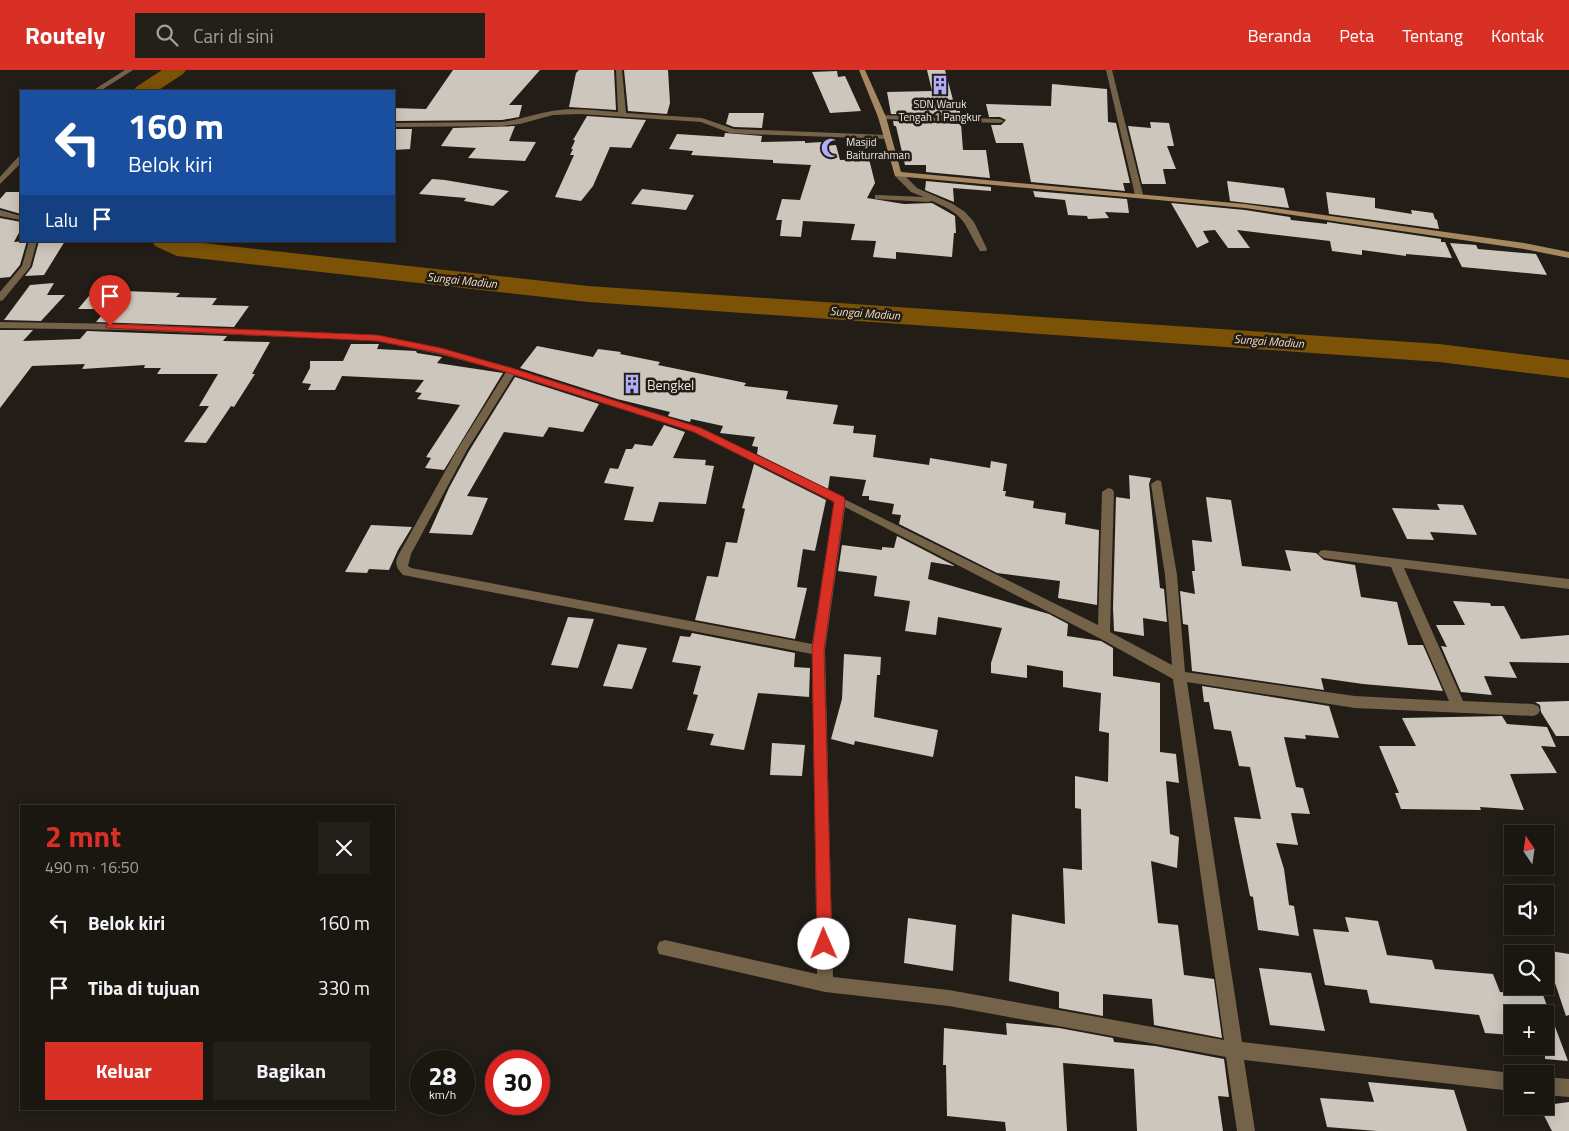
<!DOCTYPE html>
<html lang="id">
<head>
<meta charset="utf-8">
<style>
	body { margin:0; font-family:"Titillium Web",sans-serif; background:#231f19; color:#f1f3f6; height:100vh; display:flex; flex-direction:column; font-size:19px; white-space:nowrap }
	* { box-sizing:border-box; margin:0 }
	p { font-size:16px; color:#9f9f9f }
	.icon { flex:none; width:28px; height:28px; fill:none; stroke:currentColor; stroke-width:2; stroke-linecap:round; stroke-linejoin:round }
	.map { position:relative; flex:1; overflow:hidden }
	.sheet { position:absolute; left:20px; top:735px; width:375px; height:305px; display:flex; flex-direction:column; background:#1a1610; border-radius:0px; box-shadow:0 2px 12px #0003,0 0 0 1px #383530 }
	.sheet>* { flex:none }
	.guide { position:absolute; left:20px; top:20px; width:375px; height:152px; border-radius:0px; box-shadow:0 2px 12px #0003,0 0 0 1px #383530; background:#1a4fa0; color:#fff; overflow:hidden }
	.needle { width:32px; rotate:347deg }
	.tools { position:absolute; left:1504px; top:755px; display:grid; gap:10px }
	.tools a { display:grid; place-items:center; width:50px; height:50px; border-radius:0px; background:#1a1610; box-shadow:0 2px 12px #0003,0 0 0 1px #383530; font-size:25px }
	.speed { position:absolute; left:410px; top:980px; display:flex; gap:10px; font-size:25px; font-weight:700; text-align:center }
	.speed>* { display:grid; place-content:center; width:65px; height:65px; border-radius:50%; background:#1a1610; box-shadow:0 2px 12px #0003,0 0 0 1px #383530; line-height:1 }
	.speed small { font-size:12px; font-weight:400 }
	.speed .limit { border:8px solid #d22; background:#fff; color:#111 }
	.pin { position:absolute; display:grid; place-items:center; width:42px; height:42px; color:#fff; margin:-51px -21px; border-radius:50% 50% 50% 0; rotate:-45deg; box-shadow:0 0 5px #0007 }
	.pin .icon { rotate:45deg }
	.me { position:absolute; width:55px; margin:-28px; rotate:359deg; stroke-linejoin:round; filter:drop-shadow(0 0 4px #0008) }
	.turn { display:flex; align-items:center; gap:18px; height:105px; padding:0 25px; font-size:22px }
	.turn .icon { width:65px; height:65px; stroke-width:2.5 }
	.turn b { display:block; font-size:35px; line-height:42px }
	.then { display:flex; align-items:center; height:48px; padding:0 25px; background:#0003; gap:10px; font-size:19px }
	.round { display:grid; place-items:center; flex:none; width:52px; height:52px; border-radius:0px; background:#231f19 }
	.summary { display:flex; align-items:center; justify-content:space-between; height:85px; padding:0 25px }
	h1 { font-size:30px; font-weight:700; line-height:38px; color:#d93025 }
	.primary-button { display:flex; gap:10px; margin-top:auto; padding:10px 25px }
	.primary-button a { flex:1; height:58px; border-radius:0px; background:#d93025; color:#fff; font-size:20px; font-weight:700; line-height:58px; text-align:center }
	.primary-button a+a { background:#231f19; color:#f1f3f6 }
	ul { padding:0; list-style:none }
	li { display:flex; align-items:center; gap:15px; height:65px; padding:0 25px }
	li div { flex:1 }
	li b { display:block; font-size:19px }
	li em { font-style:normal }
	header { display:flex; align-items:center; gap:30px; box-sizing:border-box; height:70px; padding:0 25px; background:#d93025; color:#fff }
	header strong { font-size:24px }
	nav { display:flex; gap:28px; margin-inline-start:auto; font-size:18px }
	.search { width:350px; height:45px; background:#231f19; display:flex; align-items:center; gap:12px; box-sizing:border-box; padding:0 18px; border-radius:0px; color:#9f9f9f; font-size:19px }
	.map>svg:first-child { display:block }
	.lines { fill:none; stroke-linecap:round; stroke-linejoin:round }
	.river { fill:#7c5306; fill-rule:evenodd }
	.building { fill:#cdc6bd }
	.street { fill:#746249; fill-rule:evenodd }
	.secondary { fill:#a68960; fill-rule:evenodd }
	.route { fill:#d93025; stroke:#8d1f18 }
	.labels { text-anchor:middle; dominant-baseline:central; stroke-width:5; stroke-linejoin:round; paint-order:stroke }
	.far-poi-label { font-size:11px; fill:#ebe7e2; stroke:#221d16 }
	.far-water-label { font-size:12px; font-style:italic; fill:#f6debd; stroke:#221d16 }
	.poi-label { font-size:14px; fill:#ebe7e2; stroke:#221d16; text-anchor:start }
</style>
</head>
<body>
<header>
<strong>Routely</strong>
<div class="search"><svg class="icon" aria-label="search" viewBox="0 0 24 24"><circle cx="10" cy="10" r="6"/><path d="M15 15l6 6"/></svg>Cari di sini</div>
<nav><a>Beranda</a><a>Peta</a><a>Tentang</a><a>Kontak</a></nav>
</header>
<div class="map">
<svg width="1569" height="1061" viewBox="0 0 1569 1061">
	<rect width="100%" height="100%" fill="#221d16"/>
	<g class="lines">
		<!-- river -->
		<path class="river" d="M162,0H186L183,4L157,21H133L136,17Z
			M152,171H185L588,216L1439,274L1569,290V308L1439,292L588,232L177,186L155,176Z"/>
	</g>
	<!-- building -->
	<path class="building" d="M453,0H540L509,35H522L519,47L502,50L394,51V38L426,39Z
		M579,0H614L616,40L569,37L576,3Z
		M624,0H668L670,33L667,44L628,41Z
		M927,0H945L956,41H960V46L891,44L887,22L932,21Z
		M837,1L838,7L845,6L861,41L830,43L812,2Z
		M1052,14L1107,19L1108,52L1116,53L1130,113H1123L1125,121L1031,112L1023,73H996L991,55H1001L1006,50L1000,47H989L986,34L1051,36Z
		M729,43H764L762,58L734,57L726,54Z
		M587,46L646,50L631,78L610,77L593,116L581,131L555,127L574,85H570L573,79H571L574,73L575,70H573Z
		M893,51L961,54L963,80H986L990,108L926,102V95H905L896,56H894Z
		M1150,52L1169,53L1174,76H1167L1176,99H1163L1166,114H1142L1128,56L1151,58Z
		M515,56L509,71L536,72L525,91L468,88L476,78L441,76L453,58Z
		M394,59H412L410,79L394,80Z
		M725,63L762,66L761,72L805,71V73L823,72L824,76L836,75L840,90L869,89L875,113L867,128L904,134L932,133L955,146L956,163H954L952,187L896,182V189L873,187L876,171L851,170L855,154L803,151L801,167L780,166L782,150H776L782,129L800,130L811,95L773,93V90L753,89L691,85L693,81L669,79L677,64L724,67Z
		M432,109L445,110L509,121L493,136L464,131L466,128L419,124Z
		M926,111L991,117V121L953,118L954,132L925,120Z
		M1227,111L1284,118L1289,138L1230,131Z
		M642,119L694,125L686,140L631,134Z
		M1033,121L1127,129L1129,143L1105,142L1109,148L1088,149L1087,146L1068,145L1065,130L1035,127Z
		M6,122H21V144L0,138V129Z
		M1326,122L1375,128V138L1412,144L1411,140L1433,143L1435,149L1437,150L1439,159L1329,144Z
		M1171,133L1245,140L1290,147L1291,150L1327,154V152L1441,169V172H1445L1452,188L1406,184V186L1362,180V185L1332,181L1330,171L1237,160L1250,178H1228L1215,160L1203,161L1209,172L1197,178Z
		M0,148L21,152V159L14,172L27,171L20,195L10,207L0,208Z
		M39,171H65L44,205L25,206L32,197Z
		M1450,173L1476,175L1478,179L1536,184L1547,205L1462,197Z
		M54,213L47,225H65L41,251L4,250L30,215Z
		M94,220L180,223L176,227L217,228L212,235L249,236L234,257L96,252L107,239H78Z
		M0,260H33L23,271L80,269L87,261L227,266L223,271L270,272L252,304H255L234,337L231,336L206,373L184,372L209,336H199L218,304H157L161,298H144L145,295L82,299L85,294L32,296L0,338Z
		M351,274H379L377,279L416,281L417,283L442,287L437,293L503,303L444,400L425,398L431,388L426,387L460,335L417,329L422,323L415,322L424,310L342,306L335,320H308L311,314L302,313L310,298V291H343Z
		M537,276L593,287L598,279L621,282L620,284L660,292L658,295L746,313L744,316L788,321L786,329L838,335L833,354L854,356L853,363L876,365L873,387L929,395L930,388L990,398L991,391L1007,394L1003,421H1006L1005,426L1034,431L1033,438L1066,443L1065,454L1099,460L1097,535L1058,528L1060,511L997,503L899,454L901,445L892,444L894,434L869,430V426H862L866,410L830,406L828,419L757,384L758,377L752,376L755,367L720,363L723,356L691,349L690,352L668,346L670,342L617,329L520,298Z
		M515,307L599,334L583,362L549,357L543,367L504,362L467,426L488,428L472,465L429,463L449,418L469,381Z
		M664,355L685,362L673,388L706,390L705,395L714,396L706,434L659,432L653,452L624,450L634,417L604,413L610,398L618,399L626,379H632L635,374L652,376Z
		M754,394L826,430L815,481L803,479L797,517L807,518L795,569L695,550L707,506L718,507L726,472L737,473L745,439L742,438Z
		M1129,405L1151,408L1149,414L1160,518L1164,519L1167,552L1143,548L1144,566L1114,561L1113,538L1116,427L1130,429Z
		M1206,427L1231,430L1242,496L1291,501L1285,480L1316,483L1324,490L1355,495L1361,527L1397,532L1408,575H1423L1443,621L1363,614L1321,608L1324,620L1192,601L1188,555L1183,554L1180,521L1195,524L1192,501H1195L1192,470L1212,472Z
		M1437,434L1463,435L1477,465L1430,462L1434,470L1407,469L1392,438L1440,440Z
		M371,455L412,457L398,480L389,500L369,499L367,503L345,502Z
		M897,466L955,496L931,492L928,509L1049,544L1068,554L1067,566L1101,571L1113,578V606L1160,613V682L1176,684L1179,713L1166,711L1170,764L1179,767L1177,798L1151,791L1158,853L1178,855L1184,905L1214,909L1222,968L1154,955L1152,929L1103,924V946L1059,938V922L1009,911L1012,844L1065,854L1063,798L1082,800L1081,739L1075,738V706L1108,712L1109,663L1099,661L1101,623L1063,617V601L1027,595V608L991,603V593L1002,558L938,547L936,565L905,561L910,531L874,526L877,506L838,501L842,475L882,480V477L894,478Z
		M1453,531L1490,533L1491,536H1504L1521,569L1569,565V593L1509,592L1517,608L1484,606L1492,625L1461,622L1441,576L1447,577L1436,555H1465Z
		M568,547L594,549L578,598L551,595Z
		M692,563L795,583L794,597L810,598L809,627L758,623L744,680L710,675L714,664L687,660L698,625L693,624L701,596L672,592L680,566L690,567Z
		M618,574L647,578L632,619L603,616Z
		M844,584L881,587L880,605H877L874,647L938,660L933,687L855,671L854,675L831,669L842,629Z
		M1202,616L1329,636L1339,668L1305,665L1306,669L1284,667L1296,717L1303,718L1310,744L1291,743L1298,775L1276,773L1284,799L1289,835L1294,836L1299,866L1258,860L1253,827L1250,826L1234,747L1261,749L1250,697L1239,696L1231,661L1214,659L1209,632H1204Z
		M1569,631V666H1556L1541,642L1540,635L1535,632Z
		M1502,646L1507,654L1547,657L1556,677L1541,676L1557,703L1510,704L1524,740L1480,737L1481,740L1401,739L1395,723H1399L1379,676H1416L1402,648Z
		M772,673L805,675L802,706L770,705Z
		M1345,847L1378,851L1387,885L1432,890L1435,899L1493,904L1500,922L1543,925L1568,991L1545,989V944H1512V965L1485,963L1479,945L1370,933L1367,920L1325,915L1313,859L1349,862Z
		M908,848L956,855L953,901L904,893Z
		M1544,880L1569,884V945L1566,946Z
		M1259,898L1311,903L1325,961L1270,955Z
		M1006,953L1059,958L1113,968L1114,972L1155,976L1224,989L1229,1027L1218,1026L1223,1061H1137L1134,999L1063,993L1067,1061H1006L1005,1052L947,1046L946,995H943L944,958L1007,965Z
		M1368,1012L1454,1020L1467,1061H1377L1327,1057L1320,1028L1374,1032Z
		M1569,1032V1061H1552L1539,1036Z"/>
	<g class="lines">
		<!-- street -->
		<path class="street" d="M125,0H133L100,21H92Z
			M616,0H622L626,43L702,48L734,59L887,65L891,67L887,69L746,64L730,63L701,52L580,44L553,45L520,54L502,56L394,57V53L502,52C519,50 535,44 552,41C573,37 597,41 618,42Z
			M1106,0H1112L1143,125L1142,127L1135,125Z
			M879,45L1000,49L1004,51L1000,53L882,49L878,47Z
			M18,87H21V93L0,114V107Z
			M895,102H901L917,118L953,134L965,142L974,152L987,179L986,181H980C962,151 967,146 932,131L928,132L875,129V125H878L924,127L911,122L895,106Z
			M0,140L21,146V150L0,146Z
			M29,171H37L30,197L3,230L0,231V222L22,196Z
			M0,252L128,254L377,265L444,279L516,299L701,358L1098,555L1102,422L1108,418L1112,419L1114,422L1110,562L1172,595L1165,505L1151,414L1157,410L1161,411L1177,505L1185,602L1355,626L1449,631L1391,497L1324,488L1318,484L1320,481L1324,480L1569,509V519L1404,498L1463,631L1533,634L1538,636L1540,640L1538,644L1533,646L1355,638L1187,612L1242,972L1512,1003V1021L1244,990L1255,1061H1237L1226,987L949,936L825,922L659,884L657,878L659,872L665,870L817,904L812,584L403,505C396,498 394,493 399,484L457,380L506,302L439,284L377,271L128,260L0,258ZM514,305L693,362L834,432L812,574L411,498L408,496L411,484L467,380ZM845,437L1099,568L1173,609L1224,970L949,920L833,907L825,580Z
			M1545,1007L1569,1009V1027L1545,1025Z"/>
		<!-- secondary -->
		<path class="secondary" d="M859,0H865L886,47L901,102L1245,134L1524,173L1569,182V188L1524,179L1245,138L895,106L878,47Z"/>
	</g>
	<!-- route -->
	<path class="route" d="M110,254L377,265L441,278L515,299L701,358L844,427L845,430L824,580L832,874L830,879L824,882L819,879L817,874L812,580L834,432L694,362L509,303L439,283L377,271L107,258L105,256Z"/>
	<!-- icons -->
	<defs>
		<symbol id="building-bare" viewBox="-9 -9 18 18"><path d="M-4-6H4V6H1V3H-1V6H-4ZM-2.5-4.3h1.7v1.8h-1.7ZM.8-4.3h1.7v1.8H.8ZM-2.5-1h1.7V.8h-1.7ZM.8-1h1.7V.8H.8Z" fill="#b0adfa" stroke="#221d16" stroke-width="2.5" paint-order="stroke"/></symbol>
		<symbol id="mosque-bare" viewBox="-9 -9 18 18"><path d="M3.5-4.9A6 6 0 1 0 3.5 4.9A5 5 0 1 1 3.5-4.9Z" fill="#b0adfa" stroke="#221d16" stroke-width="2.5" paint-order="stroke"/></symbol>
	</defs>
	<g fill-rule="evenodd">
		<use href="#building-bare" x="926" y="1" width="28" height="28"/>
		<use href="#mosque-bare" x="817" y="64" width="28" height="28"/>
		<use href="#building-bare" x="618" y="300" width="28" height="28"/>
	</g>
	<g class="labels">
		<!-- far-poi labels -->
		<g class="far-poi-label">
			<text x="940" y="34">SDN Waruk<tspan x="940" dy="13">Tengah 1 Pangkur</tspan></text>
			<text x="846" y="72" text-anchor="start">Masjid<tspan x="846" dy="13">Baiturrahman</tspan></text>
		</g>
		<!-- far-water labels -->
		<g class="far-water-label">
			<text transform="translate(462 210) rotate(6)">Sungai Madiun</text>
			<text transform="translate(865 243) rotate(4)">Sungai Madiun</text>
			<text transform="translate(1269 271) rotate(4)">Sungai Madiun</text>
		</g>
		<!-- poi labels -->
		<g class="poi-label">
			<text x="647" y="314">Bengkel</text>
		</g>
	</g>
</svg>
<div class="tools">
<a><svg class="needle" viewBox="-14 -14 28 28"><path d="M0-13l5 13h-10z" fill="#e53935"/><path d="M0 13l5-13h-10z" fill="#9f9f9f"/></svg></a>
<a><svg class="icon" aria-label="sound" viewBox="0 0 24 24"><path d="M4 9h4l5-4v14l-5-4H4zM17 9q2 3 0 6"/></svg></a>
<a><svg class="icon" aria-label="search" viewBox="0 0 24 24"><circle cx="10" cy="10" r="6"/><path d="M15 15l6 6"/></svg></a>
<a>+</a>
<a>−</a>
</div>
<div class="speed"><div>28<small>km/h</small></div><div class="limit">30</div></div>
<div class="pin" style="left:110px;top:256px;background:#d93025"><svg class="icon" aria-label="arrive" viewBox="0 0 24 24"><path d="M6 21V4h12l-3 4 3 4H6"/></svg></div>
<svg class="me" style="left:824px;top:874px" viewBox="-20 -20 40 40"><circle r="19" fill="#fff"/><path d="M0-13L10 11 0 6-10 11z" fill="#d93025"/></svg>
<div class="guide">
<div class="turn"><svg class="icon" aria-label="left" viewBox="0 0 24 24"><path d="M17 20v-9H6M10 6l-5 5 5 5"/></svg><div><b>160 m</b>Belok kiri</div></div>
<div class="then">Lalu<svg class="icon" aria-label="arrive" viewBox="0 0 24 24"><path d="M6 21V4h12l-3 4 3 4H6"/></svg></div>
</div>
<section class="sheet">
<div class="summary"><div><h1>2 mnt</h1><p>490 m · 16:50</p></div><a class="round"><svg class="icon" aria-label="close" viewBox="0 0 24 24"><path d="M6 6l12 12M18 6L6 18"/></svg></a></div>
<ul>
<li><svg class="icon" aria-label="left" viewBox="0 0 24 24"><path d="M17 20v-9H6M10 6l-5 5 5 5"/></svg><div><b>Belok kiri</b></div><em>160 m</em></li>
<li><svg class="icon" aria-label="arrive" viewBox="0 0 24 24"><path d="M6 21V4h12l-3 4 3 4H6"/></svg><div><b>Tiba di tujuan</b></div><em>330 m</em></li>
</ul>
<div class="primary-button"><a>Keluar</a><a>Bagikan</a></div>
</section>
</div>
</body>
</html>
